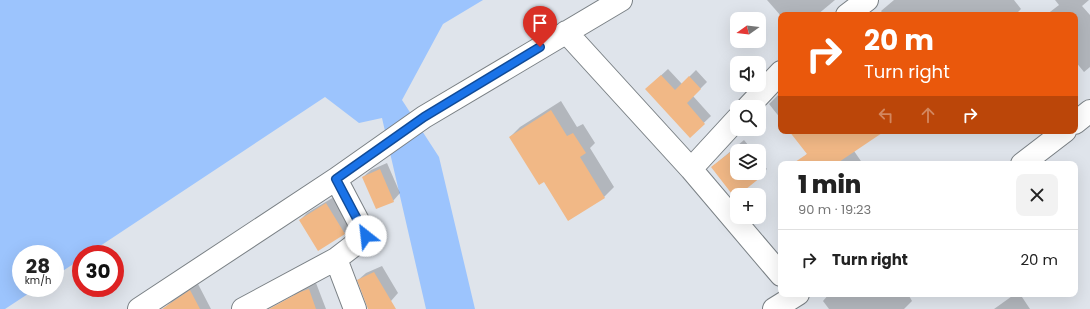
<!DOCTYPE html>
<html lang="en">
<head>
<meta charset="utf-8">
<style>
	body { margin:0; font-family:Poppins,sans-serif; background:#f2f2f2; color:#222; height:100vh; display:flex; flex-direction:column; font-size:15px; white-space:nowrap }
	* { box-sizing:border-box; margin:0 }
	p { font-size:13px; color:#767676 }
	.icon { flex:none; width:22px; height:22px; fill:none; stroke:currentColor; stroke-width:2; stroke-linecap:round; stroke-linejoin:round }
	.map { position:relative; flex:1; overflow:hidden }
	.panel { position:absolute; left:778px; top:161px; width:300px; height:136px; display:flex; flex-direction:column; background:#fff; border-radius:8px; box-shadow:0 4px 16px #0002 }
	.panel>* { flex:none }
	.banner { position:absolute; left:778px; top:12px; width:300px; height:122px; border-radius:8px; box-shadow:0 4px 16px #0002; background:#ea580c; color:#fff; overflow:hidden }
	.needle { width:26px; rotate:256deg }
	.buttons { position:absolute; left:730px; top:12px; display:grid; gap:8px }
	.buttons a { display:grid; place-items:center; width:36px; height:36px; border-radius:8px; background:#fff; box-shadow:0 4px 16px #0002; font-size:20px }
	.speed { position:absolute; left:12px; top:245px; display:flex; gap:8px; font-size:20px; font-weight:700; text-align:center }
	.speed>* { display:grid; place-content:center; width:52px; height:52px; border-radius:50%; background:#fff; box-shadow:0 4px 16px #0002; line-height:1 }
	.speed small { font-size:10px; font-weight:400 }
	.speed .limit { border:6px solid #d22; background:#fff; color:#111 }
	.pin { position:absolute; display:grid; place-items:center; width:34px; height:34px; color:#fff; margin:-41px -17px; border-radius:50% 50% 50% 0; rotate:-45deg; box-shadow:0 0 4px #0007 }
	.pin .icon { rotate:45deg }
	.me { position:absolute; width:44px; margin:-22px; rotate:331deg; stroke-linejoin:round; filter:drop-shadow(0 0 3px #0008) }
	.turn { display:flex; align-items:center; gap:14px; height:84px; padding:0 20px; font-size:18px }
	.turn .icon { width:52px; height:52px; stroke-width:2.5 }
	.turn b { display:block; font-size:28px; line-height:34px }
	.lanes { display:flex; align-items:center; height:38px; padding:0 20px; background:#0003; justify-content:center; gap:20px; direction:ltr }
	.lanes .off { opacity:.35 }
	.round { display:grid; place-items:center; flex:none; width:42px; height:42px; border-radius:8px; background:#f2f2f2 }
	.summary { display:flex; align-items:center; justify-content:space-between; height:68px; padding:0 20px }
	h1 { font-size:24px; font-weight:800; line-height:30px }
	ul { padding:0; list-style:none }
	li { display:flex; align-items:center; gap:12px; height:60px; padding:0 20px; border-top:1px solid #e0e0e0 }
	li div { flex:1 }
	li b { display:block; font-size:15px }
	li em { font-style:normal }
	.map>svg:first-child { display:block }
	.water { fill:#9cc4fd }
	.shadow { fill:#0003 }
	.building { fill:#f1b886 }
	.lines { fill:none; stroke-linecap:round; stroke-linejoin:round }
	.minor-casing { stroke:#7a8085; stroke-width:24 }
	.minor { stroke:#fff; stroke-width:22 }
	.route-casing { stroke:#114b97; stroke-width:10 }
	.route { stroke:#1a73e8; stroke-width:7 }
</style>
</head>
<body>
<div class="map">
<svg width="1090" height="309" viewBox="0 0 1090 309">
	<rect width="100%" height="100%" fill="#dfe4eb"/>
	<!-- water -->
	<path class="water" d="M0,0H483L443,24L402,100L439,157L475,309H426L382,118L359,123L325,97L88,254H81V259L55,276V254H21V288H37L5,309H0Z"/>
	<!-- shadow -->
	<path class="shadow" d="M767,0H835L817,15L781,16Z
		M894,0H1014L1021,9L1015,15H884L881,11Z
		M1055,0H1089L1082,6L1090,15V67L1084,72L1075,61V15H1046L1059,5Z
		M668,69L682,84L696,70L707,82L693,96L711,116L690,136L654,82Z
		M781,92V119L769,104Z
		M561,101L577,127L583,124L595,143L590,148L614,187L604,197L544,181L510,137L520,127Z
		M790,131H874L854,151L863,164H807L803,158L808,153Z
		M744,140L753,151H737V173H759V159L767,169L735,197L712,167Z
		M387,163L400,193L393,201L363,177L371,170Z
		M334,197L352,226L344,233L300,220L307,213Z
		M382,266L398,293L391,301L372,309H369L358,280L366,273Z
		M316,283L326,309H295L291,298L299,291Z
		M198,284L211,309H166V307L173,300Z
		M829,294H908L912,301L904,309H829L823,301Z
		M1015,294H1020L1030,309H994Z"/>
	<!-- building -->
	<path class="building" d="M661,75L675,90L689,76L701,89L687,103L705,124L690,138L645,89Z
		M551,110L567,136L573,133L586,153L580,157L605,198L568,221L544,182L539,185L509,137Z
		M789,131H885L836,164H792L807,154Z
		M737,147L740,151H737V173H757L761,177L735,198L711,167Z
		M380,169L394,202L376,209L362,177Z
		M326,203L345,234L318,251L299,220Z
		M374,272L396,309H368L357,280Z
		M309,289L316,309H269L300,292Z
		M190,290L200,309H162Z"/>
	<g class="lines">
		<defs>
			<path id="minor" d="M847,15L867,0
				M566,32L691,169L781,275
				M748,107L781,72
				M1075,123L1090,111
				M1022,164L1065,131
				M691,169L737,119
				M336,179L366,236L336,259L355,309
				M139,309L336,179L424,117L621,0
				M243,309L336,259
				M774,309L798,294"/>
		</defs>
		<!-- minor casing -->
		<use href="#minor" class="minor-casing"/>
		<!-- minor -->
		<use href="#minor" class="minor"/>
	</g>
	<g class="lines">
		<defs>
			<path id="route" d="M366,236L336,179L424,117L540,47"/>
		</defs>
		<!-- route casing -->
		<use href="#route" class="route-casing"/>
		<!-- route -->
		<use href="#route" class="route"/>
	</g>
</svg>
<div class="buttons">
<a><svg class="needle" viewBox="-14 -14 28 28"><path d="M0-13l5 13h-10z" fill="#e53935"/><path d="M0 13l5-13h-10z" fill="#767676"/></svg></a>
<a><svg class="icon" aria-label="sound" viewBox="0 0 24 24"><path d="M4 9h4l5-4v14l-5-4H4zM17 9q2 3 0 6"/></svg></a>
<a><svg class="icon" aria-label="search" viewBox="0 0 24 24"><circle cx="10" cy="10" r="6"/><path d="M15 15l6 6"/></svg></a>
<a><svg class="icon" aria-label="layers" viewBox="0 0 24 24"><path d="M12 4l9 5-9 5-9-5zM3 14l9 5 9-5"/></svg></a>
<a>+</a>
</div>
<div class="speed"><div>28<small>km/h</small></div><div class="limit">30</div></div>
<div class="pin" style="left:540px;top:47px;background:#d93025"><svg class="icon" aria-label="arrive" viewBox="0 0 24 24"><path d="M6 21V4h12l-3 4 3 4H6"/></svg></div>
<svg class="me" style="left:366px;top:236px" viewBox="-20 -20 40 40"><circle r="19" fill="#fff"/><path d="M0-13L10 11 0 6-10 11z" fill="#1a73e8"/></svg>
<div class="banner">
<div class="turn"><svg class="icon" aria-label="right" viewBox="0 0 24 24"><path d="M7 20v-9h11M14 6l5 5-5 5"/></svg><div><b>20 m</b>Turn right</div></div>
<div class="lanes"><svg class="icon off" aria-label="left" viewBox="0 0 24 24"><path d="M17 20v-9H6M10 6l-5 5 5 5"/></svg><svg class="icon off" aria-label="ahead" viewBox="0 0 24 24"><path d="M12 20V5M6 11l6-6 6 6"/></svg><svg class="icon" aria-label="right" viewBox="0 0 24 24"><path d="M7 20v-9h11M14 6l5 5-5 5"/></svg></div>
</div>
<section class="panel">
<div class="summary"><div><h1>1 min</h1><p>90 m · 19:23</p></div><a class="round"><svg class="icon" aria-label="close" viewBox="0 0 24 24"><path d="M6 6l12 12M18 6L6 18"/></svg></a></div>
<ul>
<li><svg class="icon" aria-label="right" viewBox="0 0 24 24"><path d="M7 20v-9h11M14 6l5 5-5 5"/></svg><div><b>Turn right</b></div><em>20 m</em></li>
</ul>
</section>
</div>
</body>
</html>
